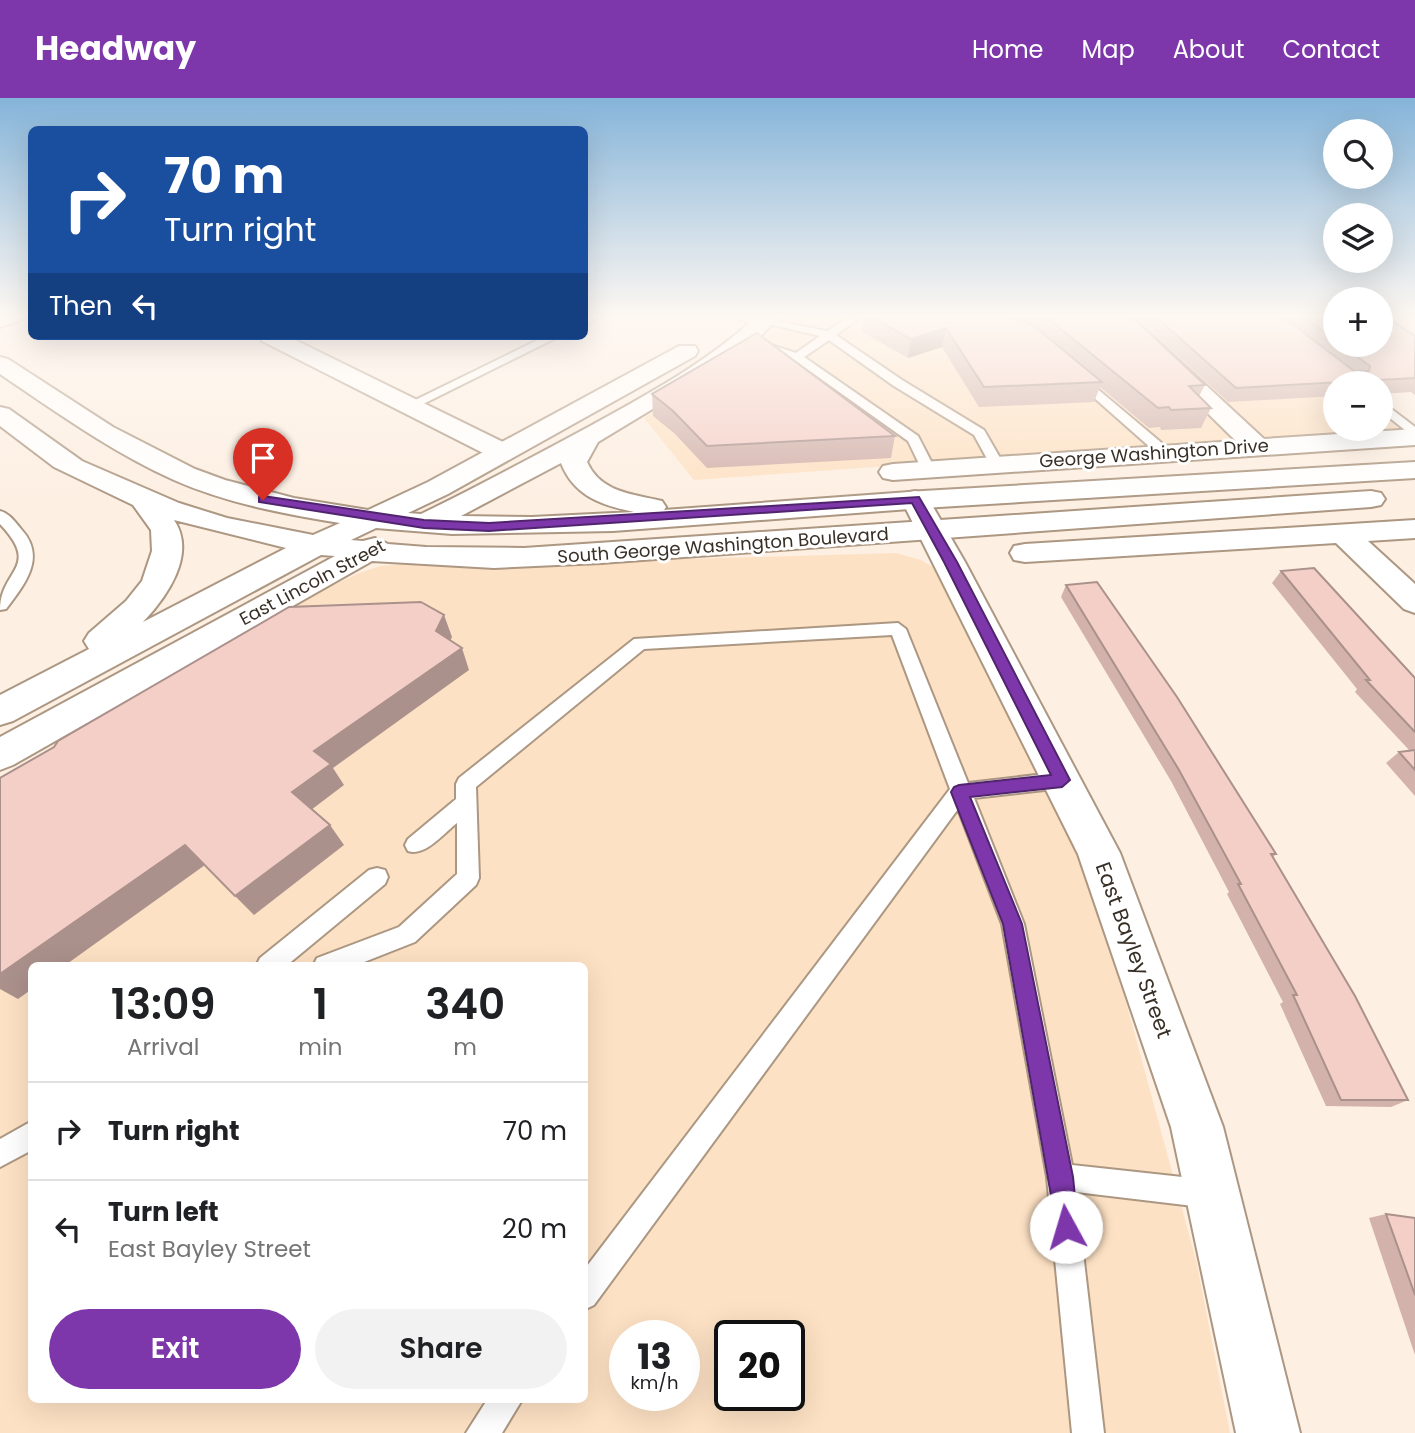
<!DOCTYPE html>
<html lang="en">
<head>
<meta charset="utf-8">
<style>
	body { margin:0; font-family:Poppins,sans-serif; background:#f2f2f2; color:#202124; height:100vh; display:flex; flex-direction:column; font-size:26px; white-space:nowrap }
	* { box-sizing:border-box; margin:0 }
	p { font-size:23px; color:#757577 }
	.icon { flex:none; width:38px; height:38px; fill:none; stroke:currentColor; stroke-width:2; stroke-linecap:round; stroke-linejoin:round }
	.map { position:relative; flex:1; overflow:hidden }
	.details { position:absolute; left:28px; top:864px; width:560px; height:441px; display:flex; flex-direction:column; background:#fff; border-radius:10px; box-shadow:0 7px 28px #0002 }
	.details>* { flex:none }
	.top-card { position:absolute; left:28px; top:28px; width:560px; height:214px; border-radius:10px; box-shadow:0 7px 28px #0002; background:#1a4fa0; color:#fff; overflow:hidden }
	.buttons { position:absolute; left:1323px; top:21px; display:grid; gap:14px }
	.buttons a { display:grid; place-items:center; width:70px; height:70px; border-radius:50%; background:#fff; box-shadow:0 7px 28px #0002; font-size:35px }
	.speed { position:absolute; left:609px; top:1222px; display:flex; gap:14px; font-size:35px; font-weight:700; text-align:center }
	.speed>* { display:grid; place-content:center; width:91px; height:91px; border-radius:50%; background:#fff; box-shadow:0 7px 28px #0002; line-height:1 }
	.speed small { font-size:18px; font-weight:400 }
	.speed .limit { border:4px solid #111; border-radius:10px; background:#fff; color:#111 }
	.pin { position:absolute; display:grid; place-items:center; width:60px; height:60px; color:#fff; margin:-72px -30px; border-radius:50% 50% 50% 0; rotate:-45deg; box-shadow:0 0 7px #0007 }
	.pin .icon { rotate:45deg }
	.me { position:absolute; width:77px; margin:-38px; rotate:354deg; stroke-linejoin:round; filter:drop-shadow(0 0 5px #0008) }
	.turn { display:flex; align-items:center; gap:24px; height:147px; padding:0 21px; font-size:32px }
	.turn .icon { width:91px; height:91px; stroke-width:2.5 }
	.turn b { display:block; font-size:49px; line-height:60px }
	.then { display:flex; align-items:center; height:66px; padding:0 21px; background:#0003; gap:14px; font-size:26px }
	.eta { display:flex; justify-content:space-evenly; align-items:center; height:119px; text-align:center }
	.eta b { font-size:42px; font-weight:600; line-height:49px }
	.action { display:flex; gap:14px; margin-top:auto; padding:14px 21px }
	.action a { flex:1; height:80px; border-radius:42px; background:#7d37aa; color:#fff; font-size:28px; font-weight:600; line-height:80px; text-align:center }
	.action a+a { background:#f2f2f2; color:#202124 }
	ul { padding:0; list-style:none }
	li { display:flex; align-items:center; gap:21px; height:98px; padding:0 21px; border-top:2px solid #e0e0e0 }
	li div { flex:1 }
	li b { display:block; font-size:26px }
	li em { font-style:normal }
	header { display:flex; align-items:center; gap:42px; box-sizing:border-box; height:98px; padding:0 35px; background:#7d37aa; color:#fff }
	header strong { font-size:33px }
	nav { display:flex; gap:38px; margin-inline-start:auto; font-size:24px }
	.map>svg:first-child { display:block }
	.built { fill:#fde1c4; fill-rule:evenodd }
	.lines { fill:none; stroke-linecap:round; stroke-linejoin:round }
	.service-casing { stroke:#ac9782; stroke-width:4 }
	.minor-casing { stroke:#ac9782; stroke-width:4 }
	.tertiary-casing { stroke:#ac9782; stroke-width:4 }
	.service { fill:#fff; fill-rule:evenodd }
	.minor { fill:#fff; fill-rule:evenodd }
	.tertiary { fill:#fff; fill-rule:evenodd }
	.wall { fill:#d2b2ab }
	.shaded-wall { fill:#ab918b }
	.building { fill:#f4cfc7; stroke:#ab918b; stroke-width:2 }
	.route { fill:#7d37aa; stroke:#51246e; stroke-width:2 }
	.labels { text-anchor:middle; dominant-baseline:central; stroke-width:6; stroke-linejoin:round; paint-order:stroke }
	.far-street-label { font-size:18px; fill:#383027; stroke:#fff }
	.street-label { font-size:21px; fill:#383027; stroke:#fff }
</style>
</head>
<body>
<header>
<strong>Headway</strong>
<nav><a>Home</a><a>Map</a><a>About</a><a>Contact</a></nav>
</header>
<div class="map">
<svg width="1415" height="1335" viewBox="0 0 1415 1335">
	<rect width="100%" height="100%" fill="#fdefe2"/>
	<!-- built -->
	<path class="built" d="M800,218H1270L1335,285V331H1381V301L1415,326V330L694,382L644,320Z
		M896,455L921,462L936,471L1068,730L1126,904L1196,1162L1230,1335H0V680L319,494L357,476L380,468L415,465L448,468ZM32,868H584V1302H32ZM625,1237H684V1297H625ZM730,1237H789V1297H730Z"/>
	<g class="lines">
		<defs>
			<path id="service" d="M590,218H603L584,227V220Z
				M851,218H862L836,237L902,282L984,332L1003,365L1001,368H991L974,337L894,288L829,242L804,259L918,338L935,371L933,374H923L908,343L793,261L753,246L759,243L796,255L820,238L761,224V220L827,233Z
				M546,238H560L413,311L403,308Z
				M1074,278H1082L1170,352V358H1160L1074,282Z
				M1381,303L1415,329V340L1381,313Z
				M0,413C9,415 15,424 21,431C47,459 25,486 6,511L0,512C0,471 42,470 0,426Z
				M898,525L906,531L968,685L1062,674L1069,676L1072,682L1069,688L1062,690L974,700L1024,826L1072,1067L1210,1082L1220,1086L1224,1096L1220,1106L1210,1110L1076,1094L1104,1335H1072L1047,1079L1002,826L958,711L594,1207L584,1212V1172L950,691L892,537L644,551L476,689L479,780L476,787L415,844L354,868H313L317,860L399,829L457,776V725C444,735 425,759 408,753L405,747L408,741L456,701V686L459,680L634,541Z
				M377,770L385,772L388,779L385,786L286,868H256L260,860L369,772Z
				M32,1023V1052L0,1069V1041Z
				M487,1302H522L502,1335H466Z"/>
			<path id="minor" d="M0,218H25L22,222L0,229Z
				M737,218H773L776,222L772,226L765,228L740,222Z
				M1109,218H1131L1264,341L1415,331V347L893,382L883,380L879,374L883,368L893,366L1236,343Z
				M259,238H287L511,348L515,354L511,360L502,362L493,360L262,243Z
				M915,393L925,395L965,464L1120,755L1223,1029L1300,1335H1236L1171,1029L1078,756L901,401L905,395Z
				M1415,422V440L1368,443L1415,486V515L1404,511L1336,445L1025,464L1014,462L1010,455L1014,448L1025,446Z"/>
			<path id="tertiary" d="M757,218H773L776,222L757,242L722,269L598,344L587,364C601,395 633,396 662,403L666,409L664,412L923,393L1415,364V380L923,410L613,433L452,436L376,430L351,442L363,443L375,440L388,446L426,449L524,450L1371,393L1381,395L1385,401L1381,407L1371,409L601,465L494,470L372,463L13,667L0,672V639L335,458L321,457L13,623L0,627V597L89,551L84,543L89,535L126,503L142,483L152,453L151,432L133,407L54,369L0,328V309L9,311L82,363L179,405L227,420L313,437L340,425C284,416 226,405 174,382C112,354 56,314 0,276V259L8,261L113,329L195,371L225,382L294,400L368,412L428,384L679,248H695L698,253L695,258L448,396L408,415L421,416C479,388 536,357 592,327C650,295 709,263 757,218ZM561,365C574,398 601,407 634,414L532,419L461,418ZM174,422L286,450L143,524C167,499 197,456 174,422Z"/>
		</defs>
		<!-- service casing -->
		<use href="#service" class="service-casing"/>
		<!-- minor casing -->
		<use href="#minor" class="minor-casing"/>
		<!-- tertiary casing -->
		<use href="#tertiary" class="tertiary-casing"/>
		<!-- service -->
		<use href="#service" class="service"/>
		<!-- minor -->
		<use href="#minor" class="minor"/>
		<!-- tertiary -->
		<use href="#tertiary" class="tertiary"/>
	</g>
	<!-- wall -->
	<path class="wall" d="M865,218H1131L1205,287L1199,298L1211,310L1201,330L1161,332L1160,329L1149,330L1100,289L1094,304L979,309L942,249L908,260L862,234Z
		M1137,218H1282L1284,219L1285,218H1335V247H1381L1415,238V297L1411,294L1381,296V285H1335V298L1228,304L1136,219Z
		M652,296L895,338L891,360L707,370L674,335L653,318Z
		M1281,473L1415,580V698L1386,665L1399,654L1409,652L1355,594L1357,591L1272,485Z
		M1066,487L1276,756L1273,759L1408,1002L1391,1009L1326,1008L1280,906L1283,904L1227,796L1229,794L1171,683L1061,499Z
		M1386,1116L1415,1120V1257L1369,1120Z"/>
	<!-- shaded-wall -->
	<path class="shaded-wall" d="M946,230L942,249L908,260L911,241Z
		M444,517L452,539L444,555L436,533Z
		M462,550L469,572L333,670L344,687L307,715L292,694L314,653Z
		M330,727L344,747L254,817L235,798Z
		M185,747L205,767L64,868H32V891L18,901L0,891V876Z"/>
	<!-- building -->
	<path class="building" d="M869,218H1011L1034,228L1102,284L984,289L946,230L911,241Z
		M1041,218H1131L1205,287L1189,288L1211,310L1171,312L1169,309L1158,310L1046,219Z
		M1155,218H1282L1354,273H1369L1370,268L1341,247H1381V218H1384L1415,238V280L1236,290Z
		M1302,218H1335V242Z
		M757,235L895,338L707,348L673,313L652,296Z
		M1314,470L1415,580V634L1366,582H1370L1281,473Z
		M1097,484L1177,599L1276,756H1271L1355,898L1408,1002H1341L1293,897H1297L1238,786H1241L1179,672L1066,487Z
		M421,504L444,517L436,533L462,550L314,653L331,666L292,694L330,727L235,798L185,747L0,876V680L54,649L58,643L289,509Z
		M1415,652V672L1399,654Z
		M1386,1116L1415,1120V1197Z"/>
	<!-- sky -->
	<linearGradient id="sky" x2="0" y2="1"><stop stop-color="#85b4d9"/><stop offset="0.54" stop-color="#fef8f2"/><stop offset="1" stop-color="#fef8f2" stop-opacity="0"/></linearGradient>
	<rect width="1415" height="405" fill="url(#sky)"/>
	<!-- route -->
	<path class="route" d="M263,398L424,422L489,425L919,399L957,464L1070,682L1062,689L970,699L1022,826L1073,1079L1078,1129L1075,1137L1066,1141L1058,1137L1003,826L951,694L954,689L959,687L1051,677L944,464L912,405L489,433L424,430L259,404V399Z"/>
	<g class="labels">
		<!-- far-street labels -->
		<g class="far-street-label">
			<text transform="translate(1154 355) rotate(-4)">George Washington Drive</text>
			<text transform="translate(723 447) rotate(-4)">South George Washington Boulevard</text>
			<text transform="translate(312 484) rotate(-28)">East Lincoln Street</text>
		</g>
		<!-- street labels -->
		<g class="street-label">
			<text transform="translate(1134 852) rotate(70)">East Bayley Street</text>
		</g>
	</g>
</svg>
<div class="buttons">
<a><svg class="icon" aria-label="search" viewBox="0 0 24 24"><circle cx="10" cy="10" r="6"/><path d="M15 15l6 6"/></svg></a>
<a><svg class="icon" aria-label="layers" viewBox="0 0 24 24"><path d="M12 4l9 5-9 5-9-5zM3 14l9 5 9-5"/></svg></a>
<a>+</a>
<a>−</a>
</div>
<div class="speed"><div>13<small>km/h</small></div><div class="limit">20</div></div>
<div class="pin" style="left:263px;top:402px;background:#d93025"><svg class="icon" aria-label="arrive" viewBox="0 0 24 24"><path d="M6 21V4h12l-3 4 3 4H6"/></svg></div>
<svg class="me" style="left:1066px;top:1129px" viewBox="-20 -20 40 40"><circle r="19" fill="#fff"/><path d="M0-13L10 11 0 6-10 11z" fill="#7d37aa"/></svg>
<div class="top-card">
<div class="turn"><svg class="icon" aria-label="right" viewBox="0 0 24 24"><path d="M7 20v-9h11M14 6l5 5-5 5"/></svg><div><b>70 m</b>Turn right</div></div>
<div class="then">Then<svg class="icon" aria-label="left" viewBox="0 0 24 24"><path d="M17 20v-9H6M10 6l-5 5 5 5"/></svg></div>
</div>
<section class="details">
<div class="eta">
<div><b>13:09</b><p>Arrival</p></div>
<div><b>1</b><p>min</p></div>
<div><b>340</b><p>m</p></div>
</div>
<ul>
<li><svg class="icon" aria-label="right" viewBox="0 0 24 24"><path d="M7 20v-9h11M14 6l5 5-5 5"/></svg><div><b>Turn right</b></div><em>70 m</em></li>
<li><svg class="icon" aria-label="left" viewBox="0 0 24 24"><path d="M17 20v-9H6M10 6l-5 5 5 5"/></svg><div><b>Turn left</b><p>East Bayley Street</p></div><em>20 m</em></li>
</ul>
<div class="action"><a>Exit</a><a>Share</a></div>
</section>
</div>
</body>
</html>
